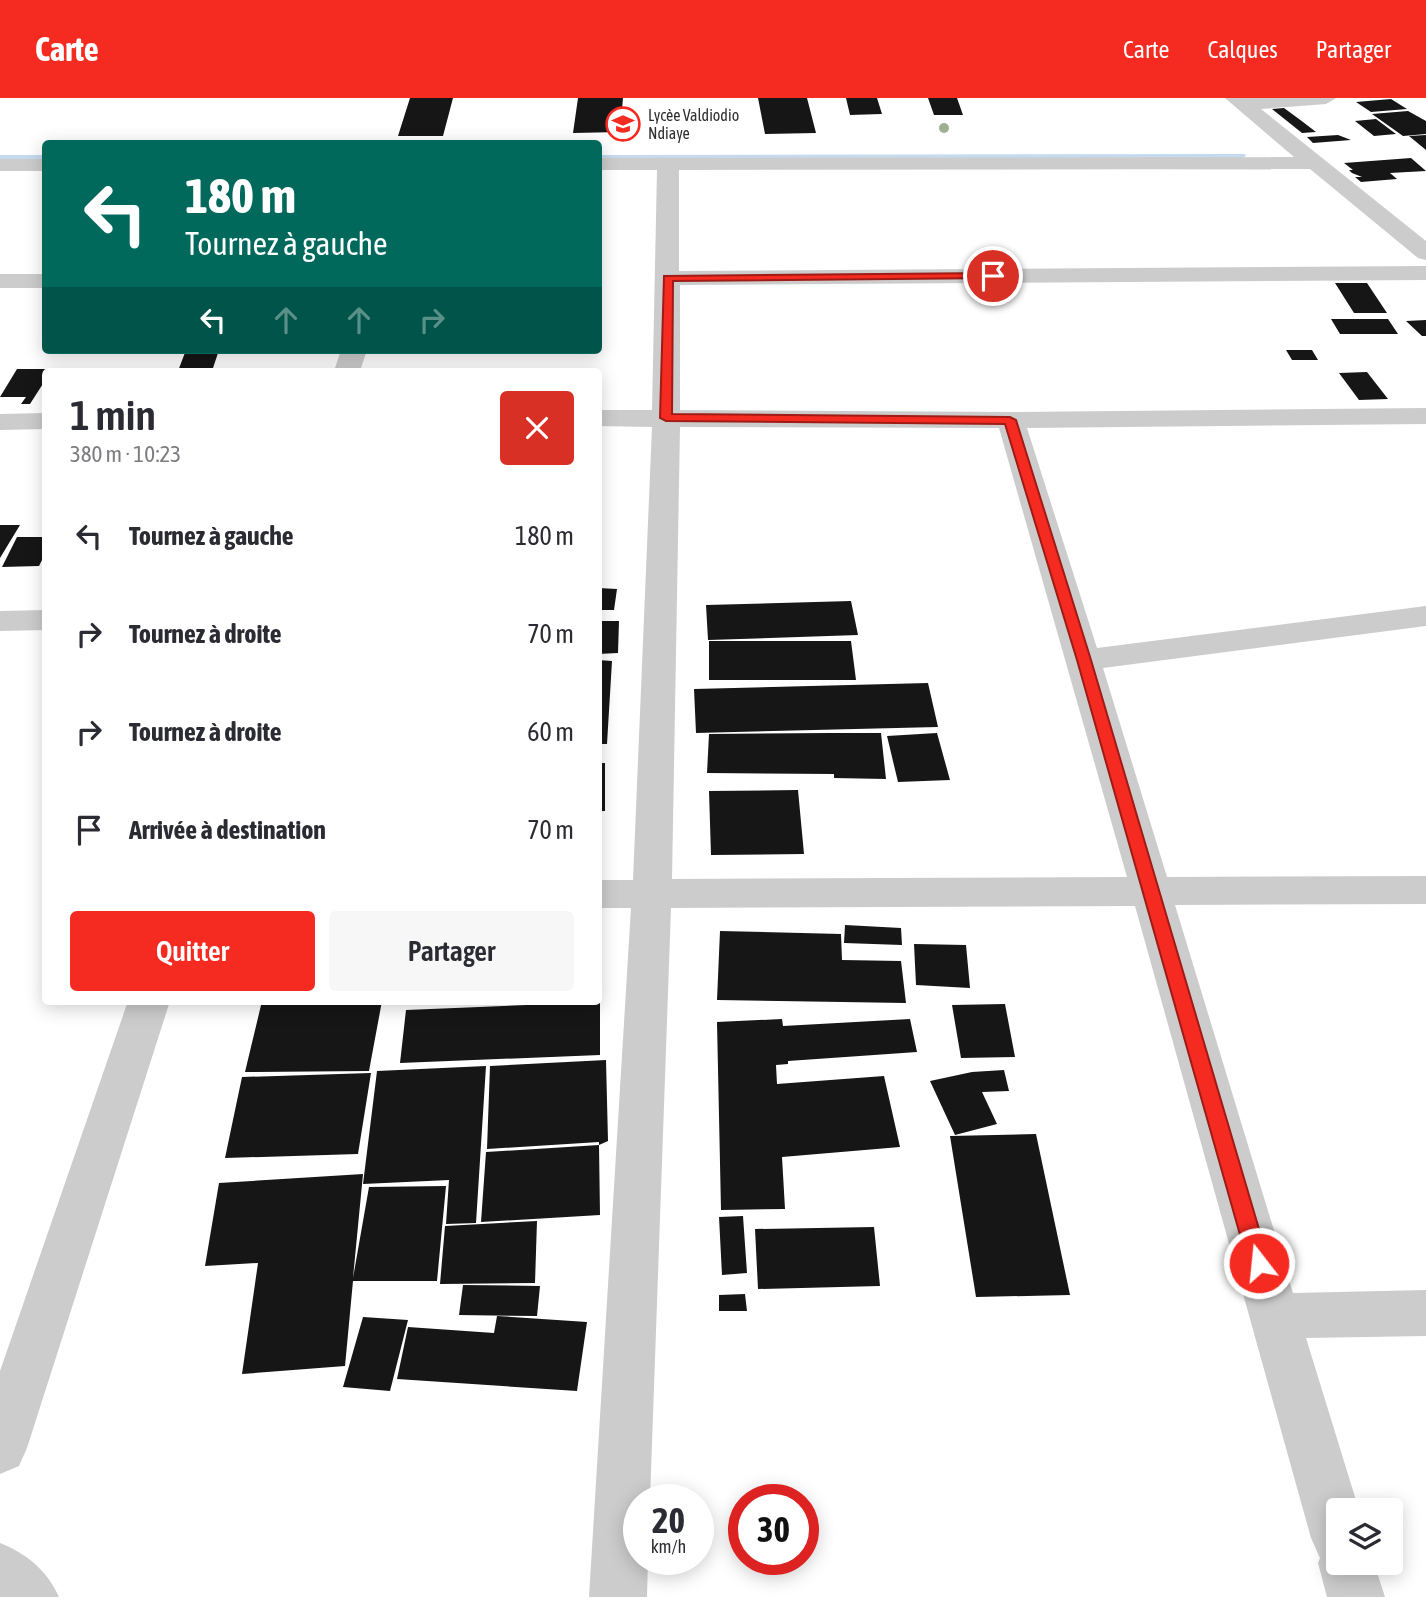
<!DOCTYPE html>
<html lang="fr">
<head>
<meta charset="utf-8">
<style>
	body { margin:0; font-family:"Asap Condensed",sans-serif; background:#f7f7f7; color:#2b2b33; height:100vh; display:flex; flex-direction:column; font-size:26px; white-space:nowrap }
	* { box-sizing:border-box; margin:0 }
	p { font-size:23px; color:#7c7c81 }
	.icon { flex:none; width:38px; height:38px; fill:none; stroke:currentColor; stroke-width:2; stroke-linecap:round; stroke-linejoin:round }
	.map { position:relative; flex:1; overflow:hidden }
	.side { position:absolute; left:42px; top:270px; width:560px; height:637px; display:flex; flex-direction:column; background:#fff; border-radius:7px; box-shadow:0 4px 18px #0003 }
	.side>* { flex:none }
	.hud { position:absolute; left:42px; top:42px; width:560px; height:214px; border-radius:7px; box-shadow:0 4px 18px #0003; background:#00695c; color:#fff; overflow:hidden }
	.buttons { position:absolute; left:1326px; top:1400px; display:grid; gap:14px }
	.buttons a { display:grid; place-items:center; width:77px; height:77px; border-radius:7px; background:#fff; box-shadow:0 4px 18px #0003; font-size:35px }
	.speed { position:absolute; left:623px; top:1386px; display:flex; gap:14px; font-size:35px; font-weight:700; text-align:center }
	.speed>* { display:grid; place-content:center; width:91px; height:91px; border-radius:50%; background:#fff; box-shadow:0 4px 18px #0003; line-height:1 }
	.speed small { font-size:18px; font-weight:400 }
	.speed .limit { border:10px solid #d22; background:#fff; color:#111 }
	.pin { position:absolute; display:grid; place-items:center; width:60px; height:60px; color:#fff; margin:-30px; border:4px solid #fff; border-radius:50%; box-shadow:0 2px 7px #0007 }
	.me { position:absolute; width:77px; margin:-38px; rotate:344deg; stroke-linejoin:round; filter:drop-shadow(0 0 5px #0008) }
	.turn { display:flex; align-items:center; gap:24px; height:147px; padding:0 28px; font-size:32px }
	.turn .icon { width:91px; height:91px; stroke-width:2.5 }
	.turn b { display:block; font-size:49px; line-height:60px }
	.lanes { display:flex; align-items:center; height:66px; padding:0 28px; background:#0003; justify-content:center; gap:35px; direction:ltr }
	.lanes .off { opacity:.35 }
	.round { display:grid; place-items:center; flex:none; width:74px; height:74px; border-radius:7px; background:#f7f7f7 }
	.summary { display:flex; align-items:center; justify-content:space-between; height:119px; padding:0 28px }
	h1 { font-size:42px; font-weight:600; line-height:52px }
	.action { display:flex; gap:14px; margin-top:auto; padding:14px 28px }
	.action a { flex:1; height:80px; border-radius:7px; background:#f52a21; color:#fff; font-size:28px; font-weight:600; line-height:80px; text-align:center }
	.action a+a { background:#f7f7f7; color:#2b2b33 }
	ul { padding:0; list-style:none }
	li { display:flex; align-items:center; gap:21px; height:98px; padding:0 28px }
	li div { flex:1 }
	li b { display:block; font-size:26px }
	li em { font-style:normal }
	header { display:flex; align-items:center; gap:42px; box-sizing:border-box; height:98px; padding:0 35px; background:#f52a21; color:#fff }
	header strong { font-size:33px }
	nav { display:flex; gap:38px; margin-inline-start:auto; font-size:24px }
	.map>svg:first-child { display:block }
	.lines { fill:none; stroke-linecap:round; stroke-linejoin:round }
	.stream { fill:#c5daef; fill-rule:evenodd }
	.building { fill:#161616 }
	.street { fill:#ccc; fill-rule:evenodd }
	.tree { fill:#9caf92 }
	.route { fill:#f52a21; stroke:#9f1b15; stroke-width:2 }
	.labels { text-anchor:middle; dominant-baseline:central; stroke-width:7; stroke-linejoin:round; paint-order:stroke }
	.far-poi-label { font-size:16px; fill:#2f2f2f; stroke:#fff; text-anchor:start }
</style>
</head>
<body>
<header>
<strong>Carte</strong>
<nav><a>Carte</a><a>Calques</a><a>Partager</a></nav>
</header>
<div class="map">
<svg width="1426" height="1499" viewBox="0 0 1426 1499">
	<rect width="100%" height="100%" fill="#fff"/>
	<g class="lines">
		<!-- stream -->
		<path class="stream" d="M1245,56L1246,58L1242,60L598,61V57Z
			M0,57H46V61H0Z"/>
	</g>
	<!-- building -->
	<path class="building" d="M410,0H453L443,38H398Z
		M578,0H623L620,34L573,35Z
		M758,0H807L816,35L765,36Z
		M846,0H877L882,16L850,17Z
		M928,0H957L963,17H934Z
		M1391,1L1407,11L1371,14L1356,4Z
		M1284,10L1303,24L1316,34L1302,35L1272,11Z
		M1408,13L1426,23V36L1403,38L1372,16Z
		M1376,21L1396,36L1374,38L1355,23Z
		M1338,37L1351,42L1313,45L1307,39Z
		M1426,37V52L1409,38Z
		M1411,60L1426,73L1390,75L1397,81L1361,84L1355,79H1362L1352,75L1349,72H1353L1344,65Z
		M1335,185H1367L1387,215H1354Z
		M1331,221H1388L1398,236H1340Z
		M1426,222V238H1422L1406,223Z
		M186,252H219L212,273H178Z
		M1286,252H1312L1318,262H1292Z
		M17,271H46V281L30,306H21L26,299H0Z
		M1367,274L1388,301L1359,302L1339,275Z
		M0,427H20L0,460Z
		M17,439H46V454L39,468L2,469Z
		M598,490L617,491L614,512H598Z
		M851,503L858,537L708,542L706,507Z
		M598,523H619L618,555L598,556Z
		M709,543H851L856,582H709Z
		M598,562L612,563L607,646H598Z
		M928,585L938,629L696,635L694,591Z
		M831,635H881L886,681L834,680V676L707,675L709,636Z
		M937,635L950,682L898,684L887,638Z
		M598,665H605V713H598Z
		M798,692L804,756L711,757L709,693Z
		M845,827L901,830L902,847L844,845Z
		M720,833L841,836L842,862L901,863L906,905L717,902Z
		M598,835H602V895H598Z
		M914,846L966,847L970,890L916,887Z
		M262,903H382L369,973L245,974Z
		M600,904V957L400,965L406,912Z
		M1005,906L1015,959L961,960L952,907Z
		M782,921L783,928L910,921L917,954L788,963V966L776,967L777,986L884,978L900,1049L782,1059L785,1111L721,1112L717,924Z
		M606,962L608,1043L599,1047L600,1117L481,1124L486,1054L599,1047V1044L487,1051L490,968Z
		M486,968L476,1125L446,1126L449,1082L363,1086L377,973Z
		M1004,972L1009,993L982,994L997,1026L955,1037L930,983L972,974Z
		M371,975L358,1056L225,1060L242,979Z
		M1036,1036L1070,1197L976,1199L950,1038Z
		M363,1076L353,1180L369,1089L446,1088L437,1183H353L345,1268L242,1276L258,1165L205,1168L219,1085Z
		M743,1118L747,1175L722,1177L719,1119Z
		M537,1123L535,1185L440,1186L445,1128Z
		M874,1129L880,1188L758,1191L755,1131Z
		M463,1187L540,1188L537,1218L459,1217Z
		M745,1196L747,1213H719V1197Z
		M497,1218L587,1224L577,1293L397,1281L408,1229L494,1235Z
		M363,1219L408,1222L390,1293L343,1289Z"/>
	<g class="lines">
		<!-- street -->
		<path class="street" d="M1225,0H1336L1326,6L1261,11L1426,143V162L1418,160L1310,71L679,72V173L1426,168V182L680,187V312L1010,314L1426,310V326L1027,330L1097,550L1426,508V528L1103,570L1167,779L1426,778V806L1175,807L1293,1195L1426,1192V1238L1306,1240L1359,1412H1339V1465H1374L1385,1499H1327L1318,1465L1320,1460L1311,1440L1135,808L671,810L650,1402H639V1461H648L647,1499H589L631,810H598V782H633L652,329L598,328V312H652L657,72H598V60L1294,59ZM680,329L999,330L1127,779L672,781Z
			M0,61H46V73H0Z
			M0,176H46V190H0Z
			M341,252H367L360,273H334Z
			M46,315V331L0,332V316Z
			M46,512V532L0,533V513Z
			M128,903H170L27,1350L19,1368L0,1376V1273Z
			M0,1445C27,1456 47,1472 59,1499H0Z"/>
	</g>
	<!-- trees -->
	<circle class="tree" cx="944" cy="30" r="5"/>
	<!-- route -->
	<path class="route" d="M993,175L996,180L673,183L672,316L1010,319L1016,322L1091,562L1269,1165L1266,1171L1259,1174L1251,1171L1248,1165L1077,562L1005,326L666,323L660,320L664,178Z"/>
	<!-- icons -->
	<defs>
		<symbol id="school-ring" viewBox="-11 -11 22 22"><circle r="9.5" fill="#fff" stroke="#f52a21" stroke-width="1.5"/><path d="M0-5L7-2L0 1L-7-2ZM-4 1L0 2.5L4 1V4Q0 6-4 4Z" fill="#f52a21"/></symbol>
	</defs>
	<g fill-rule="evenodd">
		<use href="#school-ring" x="604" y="7" width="38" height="38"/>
	</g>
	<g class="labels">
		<!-- far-poi labels -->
		<g class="far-poi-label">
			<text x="648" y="17">Lycèe Valdiodio<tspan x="648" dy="18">Ndiaye</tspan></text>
		</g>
	</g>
</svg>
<div class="buttons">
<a><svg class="icon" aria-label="layers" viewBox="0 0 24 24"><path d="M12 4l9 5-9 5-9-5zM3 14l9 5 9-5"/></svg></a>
</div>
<div class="speed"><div>20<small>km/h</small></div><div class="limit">30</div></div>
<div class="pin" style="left:993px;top:178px;background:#d93025"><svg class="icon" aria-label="arrive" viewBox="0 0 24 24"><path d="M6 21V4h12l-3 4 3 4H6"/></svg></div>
<svg class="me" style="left:1259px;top:1165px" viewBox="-20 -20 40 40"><circle r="17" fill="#f52a21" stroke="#fff" stroke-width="3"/><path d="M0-11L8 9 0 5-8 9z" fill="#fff"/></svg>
<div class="hud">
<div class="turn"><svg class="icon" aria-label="left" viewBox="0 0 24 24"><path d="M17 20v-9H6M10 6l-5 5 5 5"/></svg><div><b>180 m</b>Tournez à gauche</div></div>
<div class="lanes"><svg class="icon" aria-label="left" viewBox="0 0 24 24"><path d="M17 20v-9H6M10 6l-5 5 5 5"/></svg><svg class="icon off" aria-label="ahead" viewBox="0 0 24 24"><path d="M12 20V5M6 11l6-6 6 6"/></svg><svg class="icon off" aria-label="ahead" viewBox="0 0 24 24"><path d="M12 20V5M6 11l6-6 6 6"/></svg><svg class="icon off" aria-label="right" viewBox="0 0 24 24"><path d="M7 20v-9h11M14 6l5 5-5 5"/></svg></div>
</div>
<section class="side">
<div class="summary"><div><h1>1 min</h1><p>380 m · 10:23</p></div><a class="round" style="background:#d93025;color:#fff"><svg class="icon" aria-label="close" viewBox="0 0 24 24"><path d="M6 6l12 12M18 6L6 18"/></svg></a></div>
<ul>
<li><svg class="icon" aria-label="left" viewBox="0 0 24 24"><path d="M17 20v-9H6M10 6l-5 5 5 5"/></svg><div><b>Tournez à gauche</b></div><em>180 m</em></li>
<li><svg class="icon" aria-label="right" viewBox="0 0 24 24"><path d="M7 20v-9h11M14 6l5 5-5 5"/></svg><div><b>Tournez à droite</b></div><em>70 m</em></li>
<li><svg class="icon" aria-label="right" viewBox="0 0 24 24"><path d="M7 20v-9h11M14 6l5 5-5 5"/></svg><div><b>Tournez à droite</b></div><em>60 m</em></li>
<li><svg class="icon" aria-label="arrive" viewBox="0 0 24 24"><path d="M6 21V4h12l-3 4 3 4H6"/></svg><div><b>Arrivée à destination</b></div><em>70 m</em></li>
</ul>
<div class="action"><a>Quitter</a><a>Partager</a></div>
</section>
</div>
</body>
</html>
